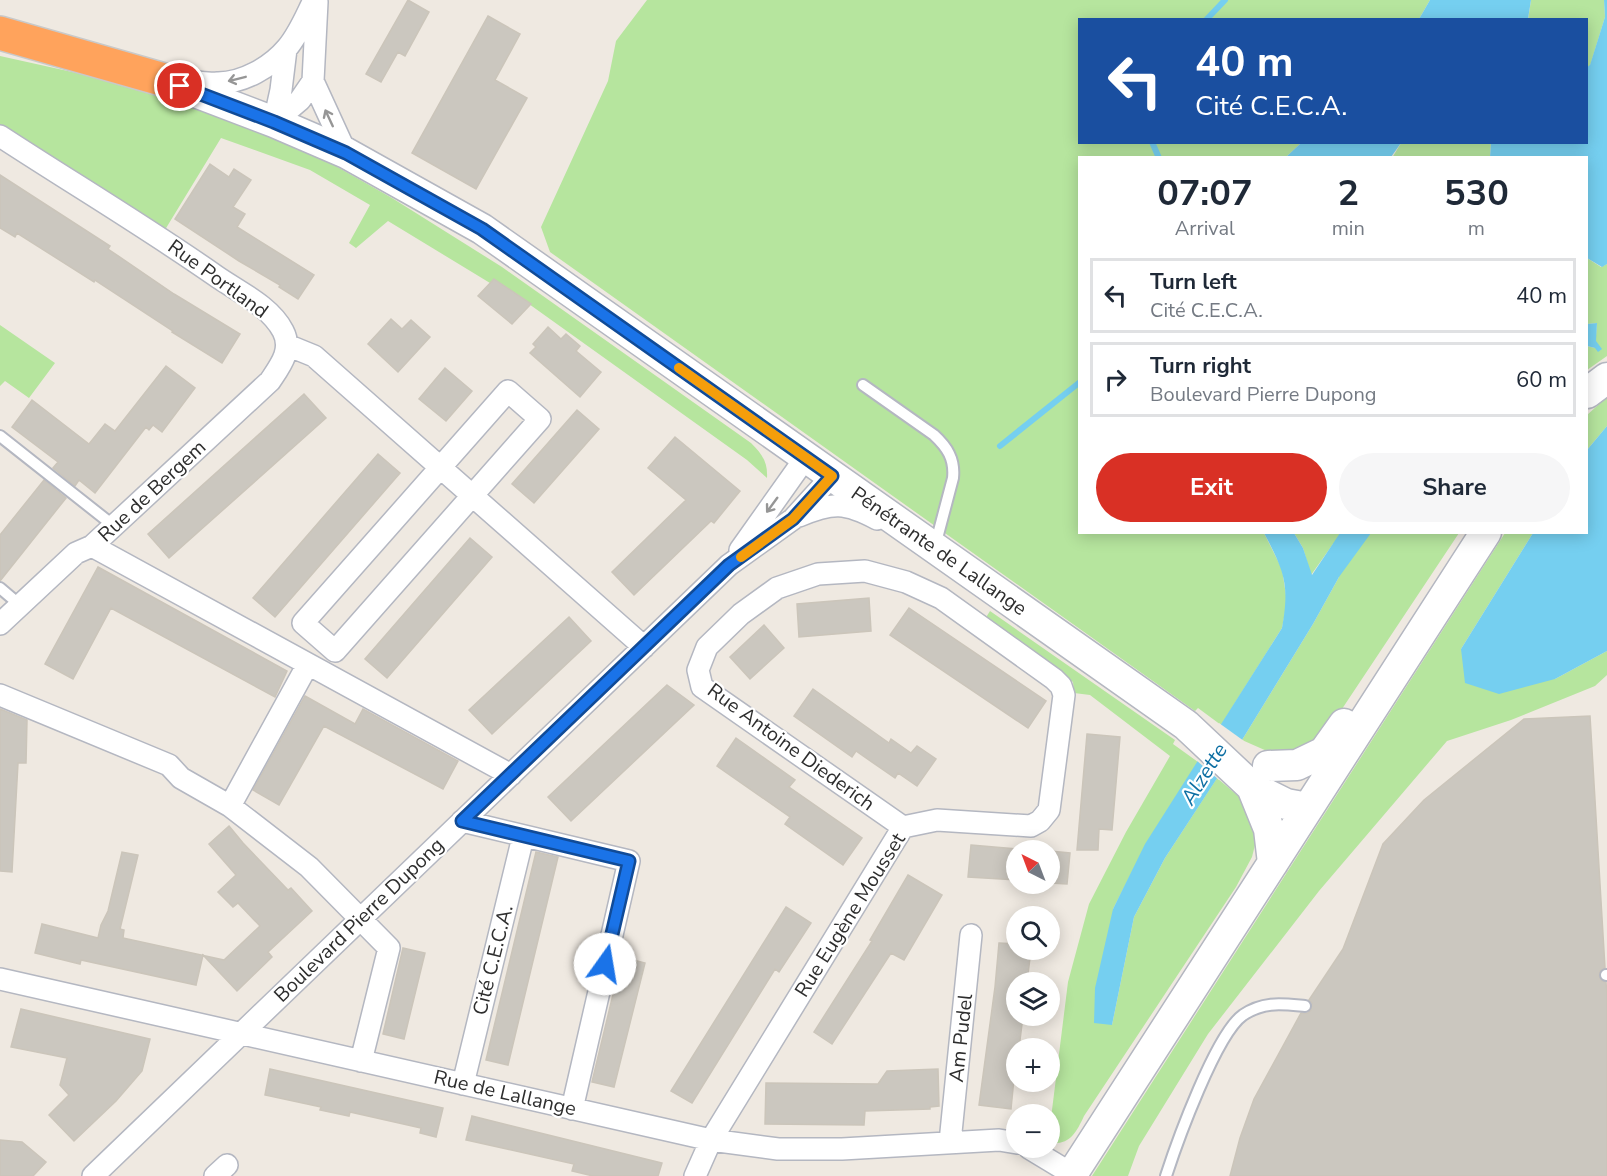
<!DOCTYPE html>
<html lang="en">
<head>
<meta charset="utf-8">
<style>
	body { margin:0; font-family:"Nunito Sans",sans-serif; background:#f6f6f7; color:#1f2937; height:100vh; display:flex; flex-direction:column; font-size:22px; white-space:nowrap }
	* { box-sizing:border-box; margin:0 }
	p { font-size:20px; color:#747a83 }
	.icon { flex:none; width:33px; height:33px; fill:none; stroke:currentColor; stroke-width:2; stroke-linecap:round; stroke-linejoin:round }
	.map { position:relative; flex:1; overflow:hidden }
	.sheet { position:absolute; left:1078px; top:156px; width:510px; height:378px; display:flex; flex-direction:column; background:#fff; border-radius:0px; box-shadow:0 3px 15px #0003 }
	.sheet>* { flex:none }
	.top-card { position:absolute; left:1078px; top:18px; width:510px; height:126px; border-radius:0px; box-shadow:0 3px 15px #0003; background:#1a4fa0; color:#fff; overflow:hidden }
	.needle { width:39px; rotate:318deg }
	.fabs { position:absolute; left:1006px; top:840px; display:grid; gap:12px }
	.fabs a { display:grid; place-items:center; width:54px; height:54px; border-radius:50%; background:#fff; box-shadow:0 3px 15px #0003; font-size:30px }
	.pin { position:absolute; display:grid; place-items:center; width:51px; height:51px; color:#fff; margin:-26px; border:3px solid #fff; border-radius:50%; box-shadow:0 2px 6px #0007 }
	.me { position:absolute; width:66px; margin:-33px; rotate:13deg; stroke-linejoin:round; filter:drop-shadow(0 0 4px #0008) }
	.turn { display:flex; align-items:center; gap:21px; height:126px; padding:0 18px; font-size:27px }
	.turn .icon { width:78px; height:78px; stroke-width:2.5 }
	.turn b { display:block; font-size:42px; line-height:51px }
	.eta { display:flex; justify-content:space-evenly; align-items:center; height:102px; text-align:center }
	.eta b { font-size:36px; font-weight:700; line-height:42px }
	.primary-button { display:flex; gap:12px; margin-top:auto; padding:12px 18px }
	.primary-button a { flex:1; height:69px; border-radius:36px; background:#d93025; color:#fff; font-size:24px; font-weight:700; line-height:69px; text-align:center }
	.primary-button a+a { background:#f6f6f7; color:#1f2937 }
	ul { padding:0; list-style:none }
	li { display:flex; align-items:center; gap:18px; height:75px; margin:0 12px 9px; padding:0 6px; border:3px solid #e0e1e3; border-radius:0px }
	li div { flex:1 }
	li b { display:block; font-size:22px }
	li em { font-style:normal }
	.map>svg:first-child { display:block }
	.green { fill:#b6e59e }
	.water { fill:#75cff0 }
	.pier { fill:#efe9e1 }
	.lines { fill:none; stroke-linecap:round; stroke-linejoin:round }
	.stream { stroke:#75cff0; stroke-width:6 }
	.building { fill:#cbc7bf; stroke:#cbc5ba; stroke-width:1.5 }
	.lane-casing { stroke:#b4b7c1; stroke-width:14 }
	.street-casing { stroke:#b4b7c1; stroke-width:24 }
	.secondary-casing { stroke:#b4b7c1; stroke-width:33 }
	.highway-casing { stroke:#c9c9c9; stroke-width:36 }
	.lane { stroke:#fff; stroke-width:10 }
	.street { stroke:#fff; stroke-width:21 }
	.secondary { stroke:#fff; stroke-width:30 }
	.highway { stroke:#ffa35c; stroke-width:33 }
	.oneway { stroke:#969696 }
	.route-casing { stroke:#114b97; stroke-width:15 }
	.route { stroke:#1a73e8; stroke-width:10 }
	.slow { stroke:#f59e0b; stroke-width:10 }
	.labels { text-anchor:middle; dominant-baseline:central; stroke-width:4.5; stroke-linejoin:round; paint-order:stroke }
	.street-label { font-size:20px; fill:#2e2e2e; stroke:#fff }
	.water-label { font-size:21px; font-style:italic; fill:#0d6fa3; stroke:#fff }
</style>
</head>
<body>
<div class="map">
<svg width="1607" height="1176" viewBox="0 0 1607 1176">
	<rect width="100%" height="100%" fill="#efe9e1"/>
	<!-- green -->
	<path class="green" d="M647,0H1430L1419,19L1080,20V142L1301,143L1286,157L1080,158V532L1264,533L1282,569L1287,602L1282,628L1221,725L1198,708L1195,711L550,252L541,227L608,81L616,41Z
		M1531,0H1604L1605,17L1590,66L1587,67V20H1528Z
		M0,56L122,83L177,101L311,152L392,198L502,267L751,443C762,454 768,462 767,478L747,460L494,279L490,283L388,221L356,248L349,243L370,205L310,170L221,138L160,238L0,136Z
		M1401,143H1491L1490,157L1392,158Z
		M1587,258L1601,267L1607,264V356L1587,370V346L1595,348L1597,323L1587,324Z
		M0,325L55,363L29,398L5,381L0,386Z
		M1607,397V426L1587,450V415Z
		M1294,533H1459L1328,730L1307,747L1276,755L1242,740L1313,624L1339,577L1333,544L1311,575L1303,548Z
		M1505,533H1533L1461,649L1555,679L1607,651V675L1595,686L1511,720L1447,741L1319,891L1208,1034L1139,1146L1128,1176H1092Z
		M990,611L1175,740L1173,744L1198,762L1146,844L1113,909L1112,1025L1134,917L1165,858L1217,778L1243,800L1257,837L1252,857L1236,887L1084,1116C1076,1133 1070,1145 1050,1143V1126L1068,982L1089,904L1126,832L1170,756L1090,695L1074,693L1073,682L985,619Z"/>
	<!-- water -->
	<path class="water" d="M1430,0H1531L1528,19H1419Z
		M1604,0H1607V264L1602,267L1587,258V158L1490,157L1491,143L1587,142V67L1590,65L1605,17Z
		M1301,143V142L1401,143L1391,157H1286Z
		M1597,323L1596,341L1602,349L1598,352L1595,348L1587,346V324Z
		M1607,426V651L1555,679L1499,694L1465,683L1461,649L1533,533L1587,532V450Z
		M1264,533H1294L1303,548L1312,575L1340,533H1371L1339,577L1313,624L1242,740L1165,858L1134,917L1112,1025L1094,1023L1095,988L1113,909L1145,844L1282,628C1290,584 1284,571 1264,533Z"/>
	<!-- pier -->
	<path class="pier" d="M1219,723L1244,741L1219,780L1196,760Z"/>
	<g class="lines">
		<!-- stream -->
		<path class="stream" d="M1206,20L1225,0
			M1152,142L1159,158
			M1000,446L1080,382"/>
	</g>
	<!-- building -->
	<path class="building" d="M408,0L429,12L405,56L398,52L381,82L366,74Z
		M488,16L520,34L495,80L527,98L476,189L412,153Z
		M210,164L229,177L234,169L251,180L233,207L245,214L237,227L314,275L298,299L279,287L280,285L239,261L175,219Z
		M0,175L110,246L108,249L174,294L240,334L222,363L172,332L173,331L95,280L94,282L17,233L15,237L0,228Z
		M494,279L531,304L512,324L478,296Z
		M391,319L402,329L411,320L430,337L398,372L368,344Z
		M548,327L561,339L566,334L580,346L576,351L601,372L580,397L530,353L536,347L533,344Z
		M166,366L195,388L162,432L153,425L149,430L146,427L95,493L79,480L75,486L53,468L58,462L12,427L32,400L89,444L105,424L115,431Z
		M445,368L472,391L446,421L419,399Z
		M304,394L326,418L169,558L148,534Z
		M577,410L599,429L534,503L512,484Z
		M675,437L740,491L714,523L711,521L634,595L612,572L686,500L648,468Z
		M378,454L400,473L275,617L253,598Z
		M44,480L66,498L0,581V535Z
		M470,538L492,557L387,678L365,659Z
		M98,567L287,671L275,697L111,608L73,679L45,664Z
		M869,598L871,631L799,637L797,604Z
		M909,608L1046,701L1028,728L890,635Z
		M569,617L591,641L492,734L469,710Z
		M764,625L784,648L750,679L730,657Z
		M667,685L694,705L571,821L548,797Z
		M813,689L889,743L891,739L911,753L917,746L936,759L917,786L898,773L895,778L856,751L852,757L794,716Z
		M305,696L355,724L363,709L458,761L443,789L324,726L279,805L253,790Z
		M0,709L27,720L26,763H18L12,872L0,871Z
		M1590,716L1605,968L1600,971L1599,976L1602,981L1606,982L1607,997V1176H1230L1240,1138L1254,1099L1301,1013H1308L1311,1010L1312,1003L1309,1000L1343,949L1383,844L1424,800L1524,719Z
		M1087,734L1120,737L1112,830L1099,829L1098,850H1077Z
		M736,738L795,780L789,787L862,838L843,865L785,824L790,817L717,766Z
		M229,826L243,843L288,890L291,888L312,911L268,952L272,957L237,991L203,955L196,985L81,960L80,964L35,953L42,924L98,938L101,925L108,911L122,852L138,855L120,929L124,930L123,938L224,960L260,926L238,903L233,907L218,892L236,875L209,844Z
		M971,845L1017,849V880L968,877Z
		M1050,851L1070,853L1067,884L1050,883Z
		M536,852L558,857L508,1065L486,1060Z
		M908,875L942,895L904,960L891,953L832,1044L814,1032L872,941L870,940Z
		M786,907L811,923L779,972L775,969L692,1103L671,1091Z
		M999,943L1017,944V950H1031L1027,982H1017V1016H1023L1019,1048H1017L1011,1109L979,1105L995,987Z
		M403,948L425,953L404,1039L383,1034Z
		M622,957L645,963L614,1087L592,1082Z
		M21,1009L150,1039L142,1071L116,1101L74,1141L49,1115L69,1095L60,1085L67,1058L11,1047Z
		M270,1069L443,1108L436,1137L420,1133L421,1128L350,1112L349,1116L320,1110L321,1107L265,1095Z
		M938,1069L939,1106L930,1107V1109L865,1111L864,1125L765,1124L766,1083L878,1084L887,1071Z
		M472,1116L662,1163L658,1176H593L572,1171L574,1164L466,1140Z
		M0,1140L22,1142L46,1162L33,1176H0Z"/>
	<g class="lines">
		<defs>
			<path id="lane" d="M863,385L934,435C947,447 955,459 953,478L935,546
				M0,436L114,526
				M0,588L20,605
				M1606,975H1607
				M1166,1176C1177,1142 1216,1034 1243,1015C1264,1001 1282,1004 1305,1006"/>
			<path id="street" d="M317,2L313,81L346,153
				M186,81C196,81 208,84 218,83C243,83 271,67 287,48C299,34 306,16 314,0
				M274,122L281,90L286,49
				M274,122L300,100L313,81
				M0,136C72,183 146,227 216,276C239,292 270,306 283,331C293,350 280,366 270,381L92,546L76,553L0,624
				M287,345L314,356L644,647
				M508,391L540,419L335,651L303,623Z
				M799,516C833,502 845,502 877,519
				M92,546L511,775
				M740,550L806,457
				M0,695L169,765L181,778L230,806L309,867L389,948L361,1061
				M230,806L308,664
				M462,821L629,861L572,1109
				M0,979L711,1140L778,1149H842L999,1140L1017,1143
				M463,1084L523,837
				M950,1142L971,935
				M1029,1148L1072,1174
				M93,1176L729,565L793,519L832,476
				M215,1176L227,1165
				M695,1176L711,1140L903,827L937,820L1031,826L1040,821L1049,810L1064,695L1061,686L1054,679L941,598L906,582L865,571L818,574L777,588L741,614L707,647L698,670L702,687L903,827"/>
			<path id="secondary" d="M161,79L274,122L346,153L482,229L1186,725L1252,787L1286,804L1308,808
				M1587,393L1607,378
				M1268,766L1297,765L1324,752L1344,724
				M1252,787L1269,829L1273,863
				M1071,1176L1486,532"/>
			<path id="highway" d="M0,33L161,79"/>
		</defs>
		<!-- lane casing -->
		<use href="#lane" class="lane-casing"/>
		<!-- street casing -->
		<use href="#street" class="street-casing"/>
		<!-- secondary casing -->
		<use href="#secondary" class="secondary-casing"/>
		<!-- highway casing -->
		<use href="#highway" class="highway-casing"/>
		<!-- lane -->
		<use href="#lane" class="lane"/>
		<!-- street -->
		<use href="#street" class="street"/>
		<!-- secondary -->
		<use href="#secondary" class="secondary"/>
		<!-- highway -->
		<use href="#highway" class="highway"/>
	</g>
	<!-- one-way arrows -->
	<defs><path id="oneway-shaft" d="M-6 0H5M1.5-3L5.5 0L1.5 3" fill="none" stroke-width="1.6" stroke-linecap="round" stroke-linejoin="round" transform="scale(1.5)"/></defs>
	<g class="oneway">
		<use href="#oneway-shaft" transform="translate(237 79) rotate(166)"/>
		<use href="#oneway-shaft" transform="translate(329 118) rotate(-115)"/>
		<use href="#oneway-shaft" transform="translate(772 505) rotate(126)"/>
	</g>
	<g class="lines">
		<defs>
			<path id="route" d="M180,86L274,122L346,153L482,229L832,476L793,519L729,565L462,821L629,861L605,964"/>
		</defs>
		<!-- route casing -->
		<use href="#route" class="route-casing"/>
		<!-- route -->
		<use href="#route" class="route"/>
		<!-- slow -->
		<path class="slow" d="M679,368L832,476L793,519L741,557"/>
	</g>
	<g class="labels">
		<!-- street labels -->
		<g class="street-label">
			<text transform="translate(218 279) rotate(36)">Rue Portland</text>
			<text transform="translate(152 491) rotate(-43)">Rue de Bergem</text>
			<text transform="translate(939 551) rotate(35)">Pénétrante de Lallange</text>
			<text transform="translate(791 747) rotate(36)">Rue Antoine Diederich</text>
			<text transform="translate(850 915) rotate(-58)">Rue Eugène Mousset</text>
			<text transform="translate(359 920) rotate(-44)">Boulevard Pierre Dupong</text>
			<text transform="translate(493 960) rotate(-76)">Cité C.E.C.A.</text>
			<text transform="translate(961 1038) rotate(-84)">Am Pudel</text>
			<text transform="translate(505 1093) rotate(13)">Rue de Lallange</text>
		</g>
		<!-- water labels -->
		<g class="water-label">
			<text transform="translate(1204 774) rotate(-58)">Alzette</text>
		</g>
	</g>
</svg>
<div class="fabs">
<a><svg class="needle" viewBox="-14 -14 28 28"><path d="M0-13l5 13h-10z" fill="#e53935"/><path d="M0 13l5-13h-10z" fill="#747a83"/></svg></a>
<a><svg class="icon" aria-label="search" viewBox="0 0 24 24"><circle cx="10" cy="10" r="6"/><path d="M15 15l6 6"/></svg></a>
<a><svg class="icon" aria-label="layers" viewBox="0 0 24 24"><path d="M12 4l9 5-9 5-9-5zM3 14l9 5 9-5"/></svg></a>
<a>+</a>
<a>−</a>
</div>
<div class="pin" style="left:180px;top:86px;background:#d93025"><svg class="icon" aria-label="arrive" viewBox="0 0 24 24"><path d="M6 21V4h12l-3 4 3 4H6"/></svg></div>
<svg class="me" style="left:605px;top:964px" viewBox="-20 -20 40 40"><circle r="19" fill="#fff"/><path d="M0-13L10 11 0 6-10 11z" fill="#1a73e8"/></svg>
<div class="top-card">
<div class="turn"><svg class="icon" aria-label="left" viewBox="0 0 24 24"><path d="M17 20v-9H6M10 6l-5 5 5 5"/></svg><div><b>40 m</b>Cité C.E.C.A.</div></div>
</div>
<section class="sheet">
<div class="eta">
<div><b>07:07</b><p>Arrival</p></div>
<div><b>2</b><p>min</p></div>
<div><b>530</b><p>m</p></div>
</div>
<ul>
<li><svg class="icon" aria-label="left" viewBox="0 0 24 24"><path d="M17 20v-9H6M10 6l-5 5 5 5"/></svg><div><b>Turn left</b><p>Cité C.E.C.A.</p></div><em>40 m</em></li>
<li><svg class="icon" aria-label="right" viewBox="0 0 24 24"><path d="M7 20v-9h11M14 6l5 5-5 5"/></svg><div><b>Turn right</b><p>Boulevard Pierre Dupong</p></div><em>60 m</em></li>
</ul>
<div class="primary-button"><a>Exit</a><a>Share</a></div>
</section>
</div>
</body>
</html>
